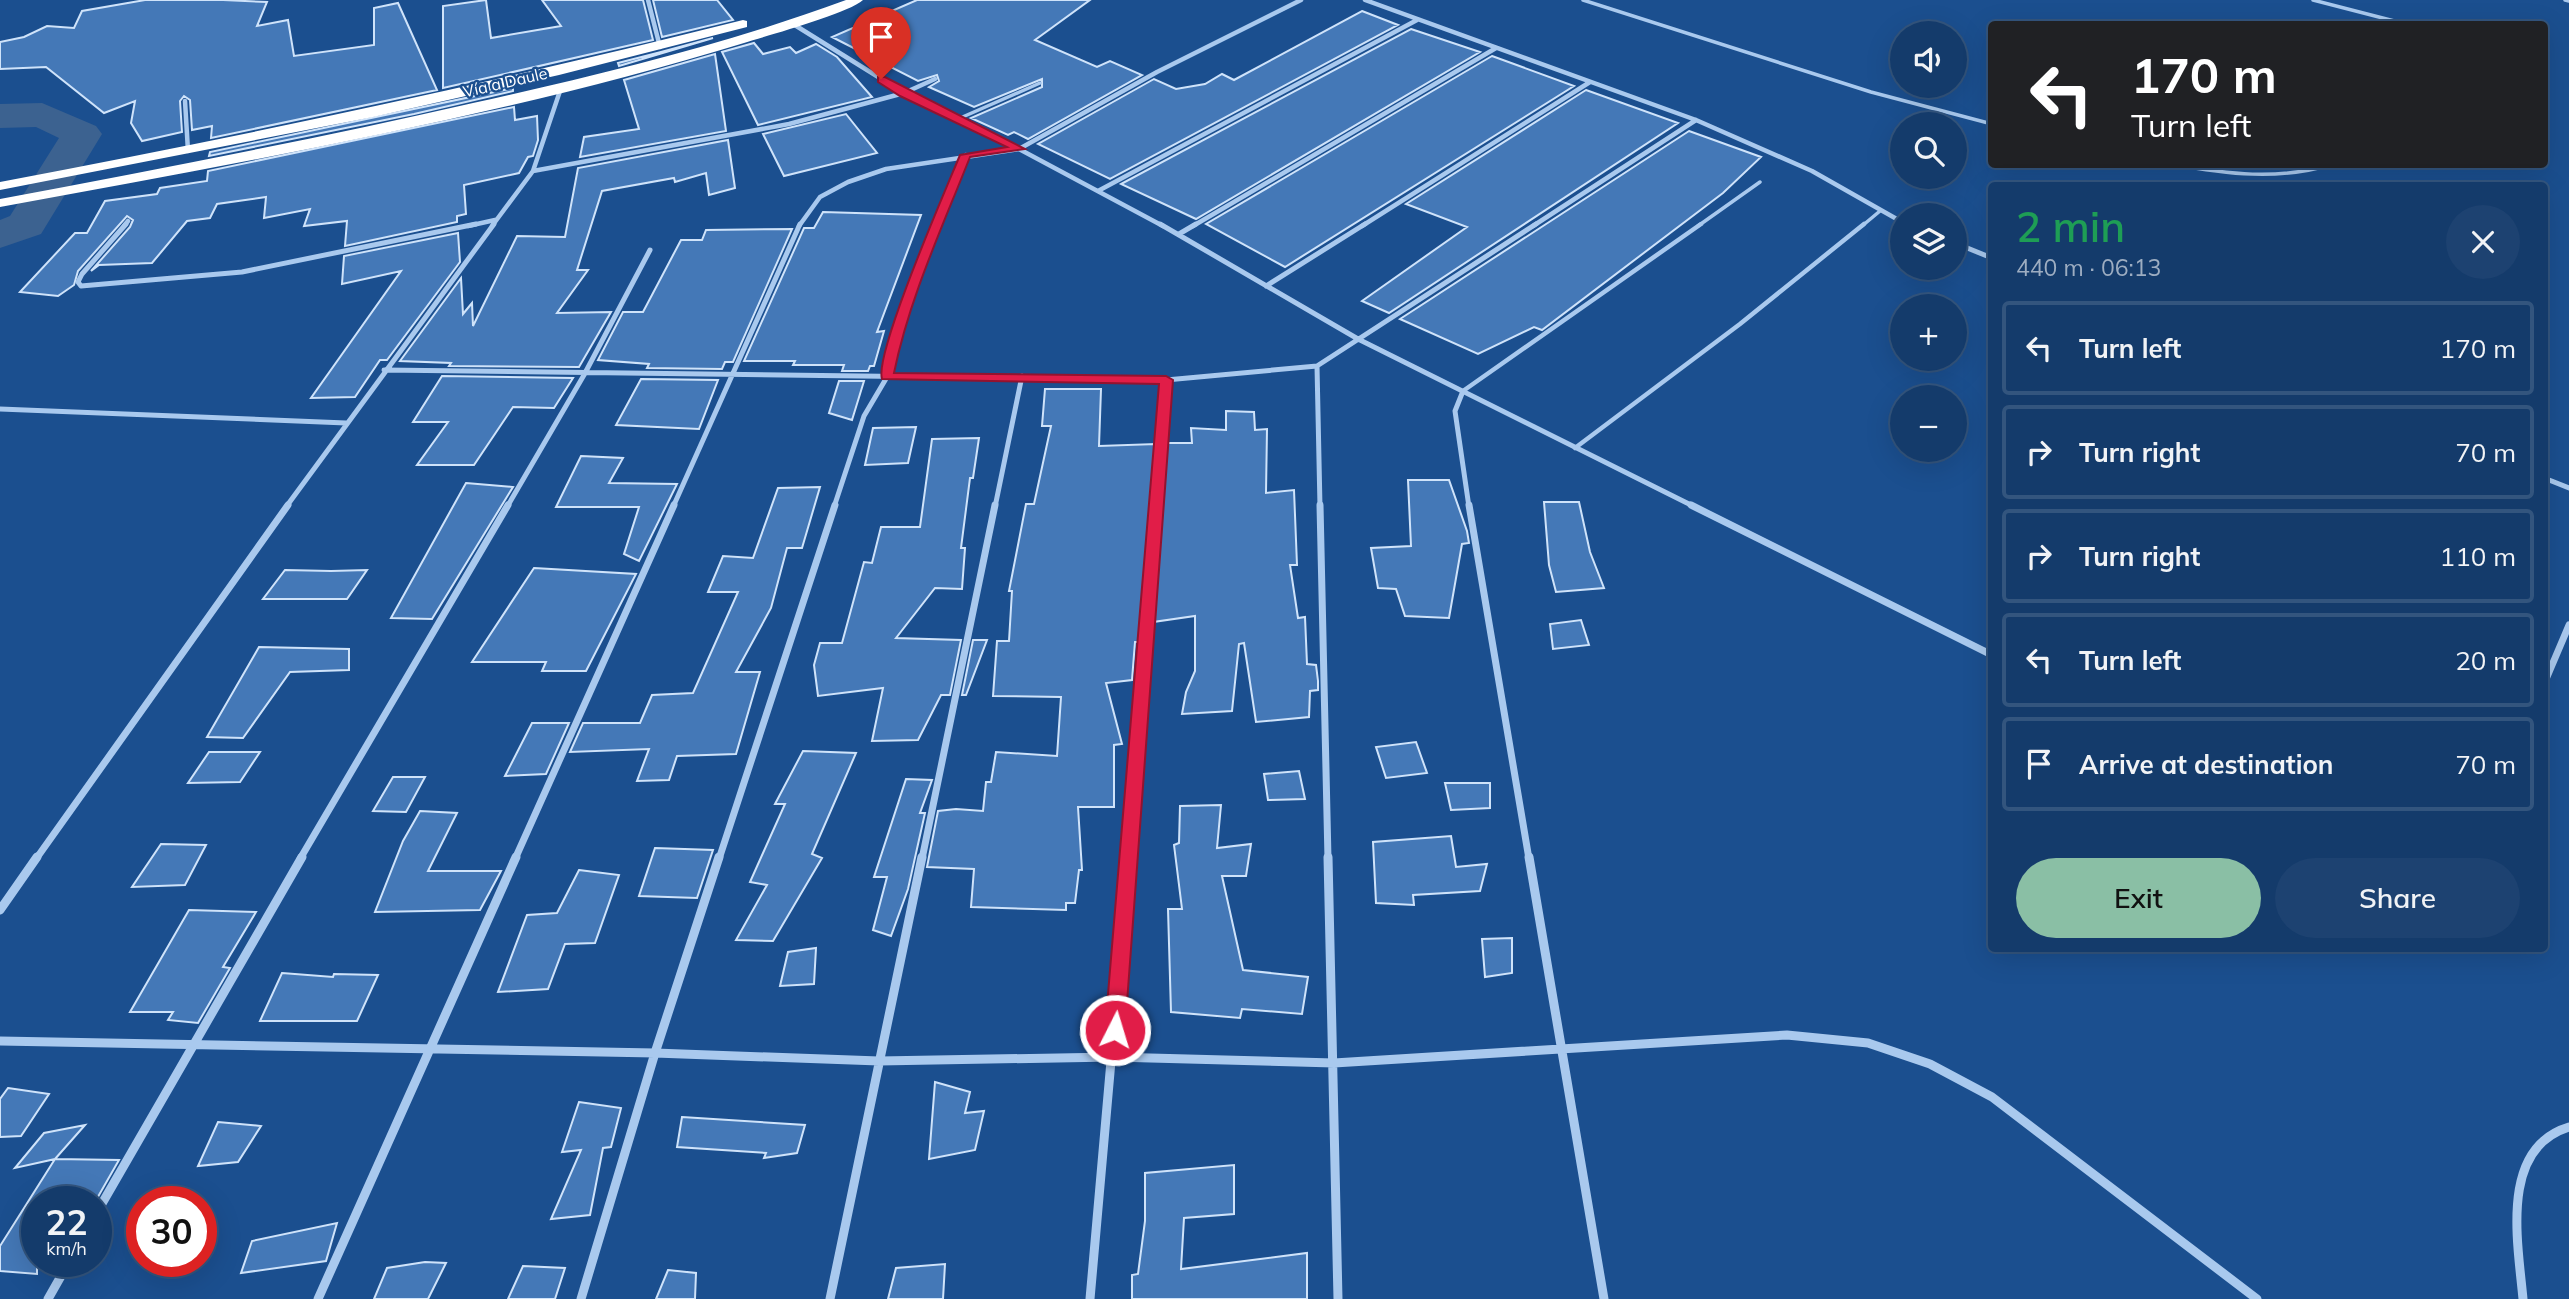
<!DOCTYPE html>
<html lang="en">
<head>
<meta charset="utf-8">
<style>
	body { margin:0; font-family:Mulish,sans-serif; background:#1d4271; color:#f1f3f6; height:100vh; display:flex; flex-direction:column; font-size:26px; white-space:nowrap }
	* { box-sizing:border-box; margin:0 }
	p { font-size:23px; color:#9dadc1 }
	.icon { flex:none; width:38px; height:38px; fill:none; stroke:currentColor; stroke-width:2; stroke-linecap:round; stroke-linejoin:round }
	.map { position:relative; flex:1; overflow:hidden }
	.sheet { position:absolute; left:1988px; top:182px; width:560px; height:770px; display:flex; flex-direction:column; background:#143b6b; border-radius:7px; box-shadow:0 7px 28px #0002,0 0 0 2px #33557e }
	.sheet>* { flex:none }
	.top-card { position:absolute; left:1988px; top:21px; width:560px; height:147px; border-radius:7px; box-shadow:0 7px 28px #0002,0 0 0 2px #33557e; background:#202124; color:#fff; overflow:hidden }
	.tools { position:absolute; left:1890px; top:21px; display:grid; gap:14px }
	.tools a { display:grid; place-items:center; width:77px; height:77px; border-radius:50%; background:#143b6b; box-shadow:0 7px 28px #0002,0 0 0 2px #33557e; font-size:35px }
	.speed { position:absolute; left:21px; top:1186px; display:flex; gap:14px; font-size:35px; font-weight:700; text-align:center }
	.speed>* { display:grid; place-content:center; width:91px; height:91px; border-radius:50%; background:#143b6b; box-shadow:0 7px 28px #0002,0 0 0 2px #33557e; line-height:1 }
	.speed small { font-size:18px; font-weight:400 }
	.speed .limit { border:10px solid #d22; background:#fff; color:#111 }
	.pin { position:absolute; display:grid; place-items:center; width:60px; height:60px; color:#fff; margin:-72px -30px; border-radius:50% 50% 50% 0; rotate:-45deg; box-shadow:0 0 7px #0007 }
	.pin .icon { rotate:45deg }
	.me { position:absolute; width:77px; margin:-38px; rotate:5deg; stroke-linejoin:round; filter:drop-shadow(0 0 5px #0008) }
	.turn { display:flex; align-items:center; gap:24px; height:147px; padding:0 28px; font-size:32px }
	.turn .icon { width:91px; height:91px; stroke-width:2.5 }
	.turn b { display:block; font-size:49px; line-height:60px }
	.round { display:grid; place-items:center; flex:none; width:74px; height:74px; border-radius:37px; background:#1d4271 }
	.headline { display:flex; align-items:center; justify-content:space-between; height:119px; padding:0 28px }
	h1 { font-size:42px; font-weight:600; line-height:52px; color:#1e9e55 }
	.primary-button { display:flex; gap:14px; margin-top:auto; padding:14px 28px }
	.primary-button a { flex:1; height:80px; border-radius:42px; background:#8abfa5; color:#111; font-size:28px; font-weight:600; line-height:80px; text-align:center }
	.primary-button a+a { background:#1d4271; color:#f1f3f6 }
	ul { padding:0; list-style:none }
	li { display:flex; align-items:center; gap:21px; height:94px; margin:0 14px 10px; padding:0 14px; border:4px solid #33557e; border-radius:7px }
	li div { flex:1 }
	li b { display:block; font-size:26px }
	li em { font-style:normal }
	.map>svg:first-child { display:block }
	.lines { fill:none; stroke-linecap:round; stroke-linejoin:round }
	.river { fill:#3c6290; fill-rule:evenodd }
	.building { fill:#4478b7; stroke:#cfe3fa; stroke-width:2 }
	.lane-far1 { stroke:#a9c9ee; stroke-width:3.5 }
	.lane { stroke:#a9c9ee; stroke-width:4.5 }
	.street-far3 { stroke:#a9c9ee; stroke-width:4.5 }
	.street-far2 { stroke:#a9c9ee; stroke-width:5 }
	.street-far1 { stroke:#a9c9ee; stroke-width:7 }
	.street { stroke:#a9c9ee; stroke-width:9 }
	.highway { fill:#fff; fill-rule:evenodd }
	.route { fill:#e11d48; stroke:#92132f; stroke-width:2 }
	.labels { text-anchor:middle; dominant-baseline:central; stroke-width:5; stroke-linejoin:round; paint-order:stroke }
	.far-street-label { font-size:16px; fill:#fff; stroke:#1b4f8f }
</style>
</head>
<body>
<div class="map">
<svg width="2569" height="1299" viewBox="0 0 2569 1299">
	<rect width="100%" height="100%" fill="#1b4f8f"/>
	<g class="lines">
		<!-- river -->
		<path class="river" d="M42,103L96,126L102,134L41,234L0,248V220L10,216L59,138L36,127L0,128V104Z"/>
	</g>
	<!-- building -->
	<path class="building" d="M223,0L267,2L257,26L288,20L294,56L374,45V8L398,3L437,90L211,138L212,126L192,130L190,100L184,96L180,101L182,132L142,141L131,123L135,101L104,113L46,67L0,69V42L24,37L47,26L74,28L82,11L145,0Z
		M486,0L491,38L561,26L542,0H643L653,40L443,88V6Z
		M653,0H717L733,20L662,37Z
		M917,0H1090L1035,40L1097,67L1110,61L1142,75L1028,139L1014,132L1008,135L971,118L1042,87V79L974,107L929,87L939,81L937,75L918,81L832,37Z
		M1362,11L1398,25L1110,179L1038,144L1154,79L1176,89L1205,84L1222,74L1234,80Z
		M1411,29L1480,52L1196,219L1121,184Z
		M713,38L619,66L618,63L661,52Z
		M754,43L763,54L790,47L796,53L816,44L837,57L872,97L758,125L722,52Z
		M715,54L726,131L580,157L584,137L639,129L624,80Z
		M1492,56L1574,86L1285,267L1206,224Z
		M513,88V91L414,114L209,156L210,152Z
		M1586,90L1678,123L1389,313L1362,301L1467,227L1406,204Z
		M514,107L515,120L537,116L538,140L533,156L528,157L519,173L464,185L466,214L457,216V222L345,246L347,221L304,226L310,209L264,218L266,197L217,204L210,218L187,221L152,263L99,265L91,271L130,227L133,220L127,216L78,271L74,285L58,296L20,292L75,233H87L105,201L157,194L160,188L207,181L208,171Z
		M846,114L877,153L784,176L763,134Z
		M1689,131L1761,157L1723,193L1542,330L1534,327L1478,354L1400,319Z
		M728,140L735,188L709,195L706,173L675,182L674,178L602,191L577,270H588L557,313L611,312L579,367L449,366L451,363L400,361L461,278L463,314L472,303L473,326L517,236L565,237L578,168Z
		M823,212L921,215L877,332L884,331L874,366H870L868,371H842L844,365H793L795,361H744L804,228H814Z
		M792,229L733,362H725L722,369L647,368L649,364L598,360L623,312H643L681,240H702L706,230Z
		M458,233L460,262L387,360H380L355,397L311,398L401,271L342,284L344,256Z
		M442,376L573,378L554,408L513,407L474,465H417L448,422H413Z
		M641,379L718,380L699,429L616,425Z
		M839,381H864L852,420L829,413Z
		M1045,389H1101L1099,446L1156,444L1139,642H1135L1132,680L1106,683L1122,744L1114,745V807H1078L1082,870H1079L1075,903H1066V910L971,907L974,869L927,867L938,811L956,809L983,811L986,782H991L996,752L1057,756L1061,697L993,696L997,641H1009L1012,591H1009L1026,504H1034L1051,426H1042Z
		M1226,411L1254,412L1255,430L1267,429L1266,493L1294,490L1297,565H1290L1298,618L1305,617L1307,664L1316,665L1318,681V690L1310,691L1309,717L1256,722L1244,643L1239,644L1232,711L1182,714L1186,692L1195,671V616L1153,622L1166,443H1192L1191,428L1226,430Z
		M916,427L908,463L865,465L873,428Z
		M979,438L973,478H970L961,548H965L962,589L935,588L896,638L961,640L950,695H941L918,740L872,741L883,688L818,696L814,665L820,643H842L864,562L872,563L881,527H920L932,439Z
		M581,456L623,458L609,483L677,484L639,561L624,554L639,507H556Z
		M1408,480H1449L1467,531L1469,543L1462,544L1449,618L1405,616L1396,589L1378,588L1371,548L1411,546Z
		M466,483L513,487L432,619L391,618Z
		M820,487L802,548H787L771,608L736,672H760L736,754L677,756L669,780L637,781L649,749L570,752L583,723H640L652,695L693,693L738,592H708L723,556L753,558L778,488Z
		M1544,502H1579L1590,552L1604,588L1556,592L1549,565Z
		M534,568L636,574L586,671H542L546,662H472Z
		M285,570L331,571L367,570L347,599H263Z
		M1581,620L1589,645L1553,649L1550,624Z
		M973,640H987L966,695H962Z
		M259,647L349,649V670L290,672L243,738L207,737Z
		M532,723H569L546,774L505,776Z
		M1416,742L1427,773L1386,778L1376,747Z
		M803,751L856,753L812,854L822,858L773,941L736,940L767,885L750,882L785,804H775Z
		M209,752H260L240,782L188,783Z
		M1299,771L1305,799L1268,800L1264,774Z
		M393,777H425L406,812L373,811Z
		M906,779L932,780L920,813H925L908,889L891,936L873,930L887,877H874Z
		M1445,783H1490V808L1451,810Z
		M1221,805L1217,848L1251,844L1246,876H1222L1243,970L1308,977L1302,1014L1242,1009L1240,1018L1171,1012L1168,909H1182L1174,845L1179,843L1180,806Z
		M420,811L457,813L428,871H501L480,910L375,912L403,841Z
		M1451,836L1456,867L1487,864L1480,891L1413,895L1414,905L1376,903L1373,842Z
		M161,844L206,845L185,885L132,887Z
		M655,848L713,850L697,898L639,896Z
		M579,870L619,875L595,943L565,944L548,989L498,992L527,915L557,913Z
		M189,910L256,912L223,967L230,968L198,1023L168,1020L173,1012H130Z
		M1512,938V973L1485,977L1482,939Z
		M816,948L814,984L780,986L788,952Z
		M282,973L333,977L334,974L378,975L357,1021H260Z
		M935,1082L970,1092L965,1113L984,1111L975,1150L929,1159Z
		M8,1088L49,1094L21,1136L0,1137V1099Z
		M579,1102L621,1108L611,1147L603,1148L590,1215L551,1219L581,1150L562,1152Z
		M682,1117L805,1125L797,1153L764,1158L766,1153L677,1147Z
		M218,1122L261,1126L238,1162L198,1166Z
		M85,1125L55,1159L15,1168L44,1133Z
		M55,1159L119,1160L95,1202H37V1274L0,1271V1246Z
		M1234,1165V1214L1184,1218L1181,1269L1307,1253V1299H1132V1275L1138,1274L1145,1221V1173Z
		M337,1223L326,1261L241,1273L252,1241Z
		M425,1262L446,1263L428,1299H374L387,1268Z
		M945,1264L943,1299H888L896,1268Z
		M523,1266L565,1268L555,1299H508Z
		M668,1270L696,1273L695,1299H656Z"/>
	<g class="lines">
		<!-- lane-far1 -->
		<path class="lane-far1" d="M1583,0L1871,92L1992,124
			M2313,0L2406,24
			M2565,0L2569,1
			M958,119L1040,83
			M2171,164C2226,174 2279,181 2333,164
			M1698,226L1760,182
			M1862,226L1880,211"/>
		<!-- lane -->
		<path class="lane" d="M1463,391L1701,224
			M1575,448L1740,324L1864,224"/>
		<!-- street-far3 -->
		<path class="street-far3" d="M648,0L660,47
			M1365,0L1696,120L1812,171L1902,222
			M793,24L904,93L1019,149L1163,226
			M185,101L188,151
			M533,171L789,124L904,93L935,79
			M1098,191L1417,20
			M124,226L128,221
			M468,226L495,220
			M492,226L533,171L561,88
			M799,226L820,197L848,182L886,169L1019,149L1157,72L1301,0
			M937,226L966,155
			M1193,226L1496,48
			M1362,226L1590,82
			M1533,226L1696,120"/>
		<!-- street-far2 -->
		<path class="street-far2" d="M126,224L82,274L78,282L81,286L242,272L476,224
			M1160,224L1358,339L1695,507
			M1179,234L1196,224
			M1955,243L1992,258
			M1266,286L1365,224
			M1317,366L1320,507
			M384,370L1166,380L1317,366L1536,224
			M1463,391L1455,411L1469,507
			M0,409L346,423
			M2544,478L2569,488
			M286,507L494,224
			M507,507L584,375L650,250
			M673,507L800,224
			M834,507L864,416L887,377L893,348L938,224
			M995,507L1022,376
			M1156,507L1166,380"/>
		<!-- street-far1 -->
		<path class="street-far1" d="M1320,505L1328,859
			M1469,505L1529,859
			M1691,505L1992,655
			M2544,684L2569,625
			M36,859L288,505
			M300,859L508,505
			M515,859L674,505
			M719,859L835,505
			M922,859L995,505
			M1128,859L1156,505"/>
		<!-- street -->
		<path class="street" d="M1328,857L1338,1299
			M1529,857L1604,1299
			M0,910L37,857
			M0,1041L655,1053L879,1061L1113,1057L1334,1063L1787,1035L1868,1043L1930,1064L1992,1097L2257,1299
			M96,1214L302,857
			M48,1299L69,1262
			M318,1299L516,857
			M581,1299L655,1053L719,857
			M830,1299L922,857
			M1090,1299L1129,857
			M2523,1299C2518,1243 2499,1148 2569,1127"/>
		<!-- highway -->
		<path class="highway" d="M846,0H863C847,14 769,35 744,43C502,117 249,161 0,207V199C158,169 316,139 473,103C599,75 724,45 846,0Z
			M743,20L747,21V27L559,75L373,117L0,190V182C250,135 497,82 743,20Z"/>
	</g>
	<!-- route -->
	<path class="route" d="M878,77H885L1025,149L970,157C942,228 909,299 894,373L1166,376L1173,380L1125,1030L1122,1036L1115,1039L1108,1036L1105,1030L1159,384L882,379C874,354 946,189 960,155L1007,147L900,96L878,82Z"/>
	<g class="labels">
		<!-- far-street labels -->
		<g class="far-street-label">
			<text transform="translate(505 82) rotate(-13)">Vía a Daule</text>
		</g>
	</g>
</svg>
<div class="tools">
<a><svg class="icon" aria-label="sound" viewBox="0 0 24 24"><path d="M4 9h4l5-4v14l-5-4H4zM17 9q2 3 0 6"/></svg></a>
<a><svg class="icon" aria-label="search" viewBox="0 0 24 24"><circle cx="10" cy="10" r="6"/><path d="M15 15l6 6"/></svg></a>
<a><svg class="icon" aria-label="layers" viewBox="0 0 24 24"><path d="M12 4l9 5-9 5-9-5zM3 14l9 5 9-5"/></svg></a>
<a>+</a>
<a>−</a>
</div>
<div class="speed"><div>22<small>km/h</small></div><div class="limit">30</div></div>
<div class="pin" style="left:881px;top:79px;background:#d93025"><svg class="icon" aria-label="arrive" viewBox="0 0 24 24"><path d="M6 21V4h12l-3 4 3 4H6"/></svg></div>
<svg class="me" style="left:1115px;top:1030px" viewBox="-20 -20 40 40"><circle r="17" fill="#e11d48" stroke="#fff" stroke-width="3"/><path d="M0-11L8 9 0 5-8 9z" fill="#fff"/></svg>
<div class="top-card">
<div class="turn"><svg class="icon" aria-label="left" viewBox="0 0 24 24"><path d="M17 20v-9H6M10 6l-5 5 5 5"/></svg><div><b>170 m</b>Turn left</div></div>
</div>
<section class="sheet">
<div class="headline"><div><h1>2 min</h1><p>440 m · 06:13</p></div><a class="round"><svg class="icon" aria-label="close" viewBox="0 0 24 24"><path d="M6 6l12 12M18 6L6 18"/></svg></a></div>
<ul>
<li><svg class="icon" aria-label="left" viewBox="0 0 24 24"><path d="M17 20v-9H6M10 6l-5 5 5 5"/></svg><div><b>Turn left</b></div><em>170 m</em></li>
<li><svg class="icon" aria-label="right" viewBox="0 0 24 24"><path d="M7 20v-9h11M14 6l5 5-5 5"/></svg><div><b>Turn right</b></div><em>70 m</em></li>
<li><svg class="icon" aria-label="right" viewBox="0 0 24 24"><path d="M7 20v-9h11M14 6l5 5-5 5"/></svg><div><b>Turn right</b></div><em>110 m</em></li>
<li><svg class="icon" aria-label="left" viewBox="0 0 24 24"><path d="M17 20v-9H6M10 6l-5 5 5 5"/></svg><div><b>Turn left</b></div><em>20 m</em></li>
<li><svg class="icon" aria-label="arrive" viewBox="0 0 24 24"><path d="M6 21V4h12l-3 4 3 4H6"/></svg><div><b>Arrive at destination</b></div><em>70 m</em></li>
</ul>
<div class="primary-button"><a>Exit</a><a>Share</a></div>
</section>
</div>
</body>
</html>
